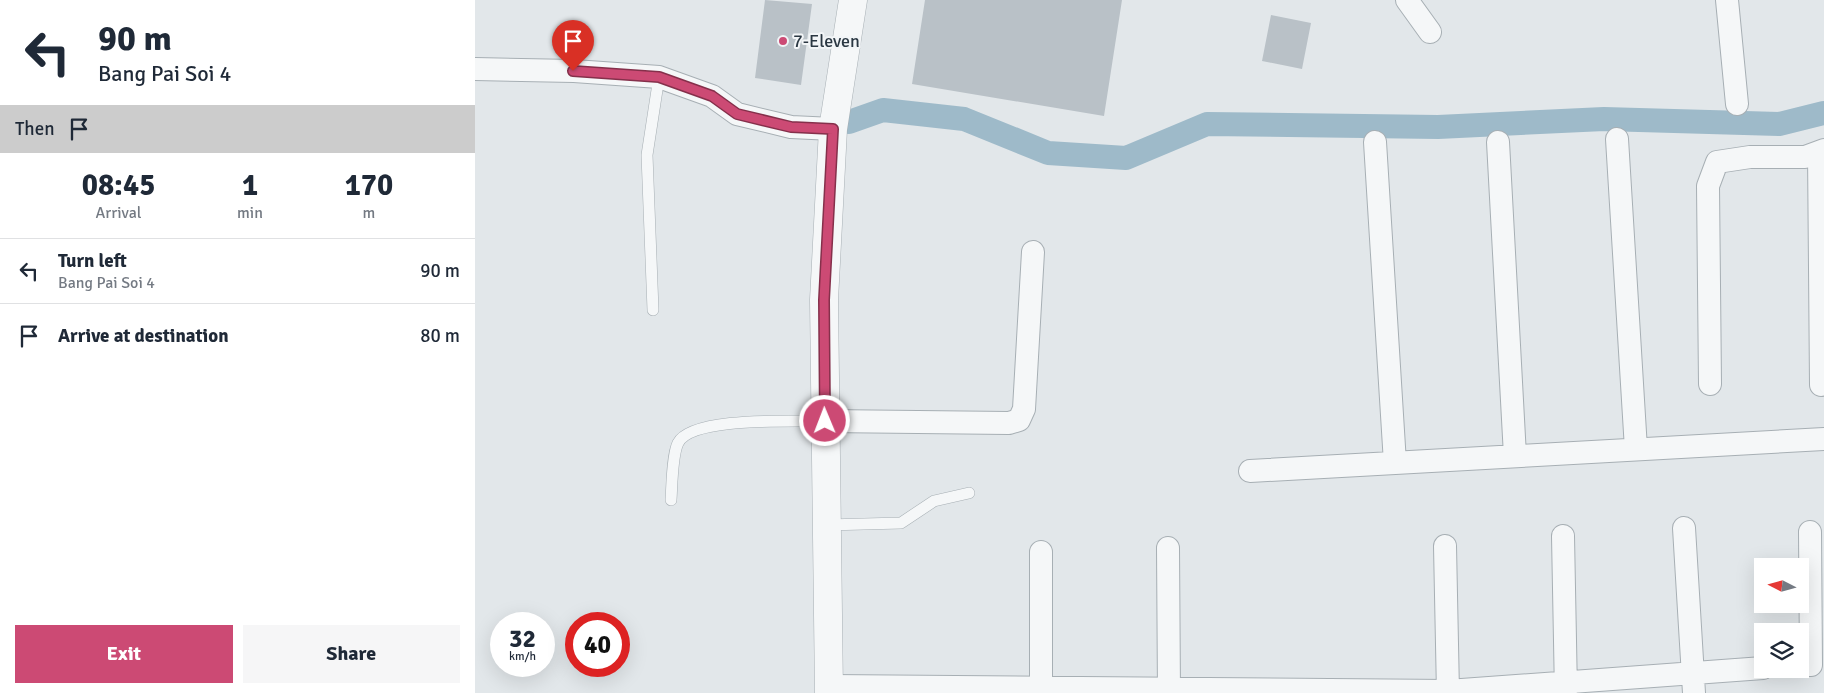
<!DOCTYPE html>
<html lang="en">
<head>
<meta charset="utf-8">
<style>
	body { margin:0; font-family:Signika,sans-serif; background:#f6f6f7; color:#1f2937; height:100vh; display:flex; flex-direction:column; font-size:19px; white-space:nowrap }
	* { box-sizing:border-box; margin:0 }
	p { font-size:16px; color:#747a83 }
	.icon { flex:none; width:28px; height:28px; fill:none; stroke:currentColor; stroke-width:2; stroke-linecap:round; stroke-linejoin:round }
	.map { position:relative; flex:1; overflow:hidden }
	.panel { display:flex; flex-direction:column; background:#fff; width:475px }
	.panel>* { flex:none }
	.top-card { background:#fff; color:#1f2937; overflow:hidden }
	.needle { width:32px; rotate:276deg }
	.buttons { position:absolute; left:1279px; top:558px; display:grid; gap:10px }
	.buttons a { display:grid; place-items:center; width:55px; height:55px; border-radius:0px; background:#fff; box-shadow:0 5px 20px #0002; font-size:25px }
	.speed { position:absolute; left:15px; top:612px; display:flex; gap:10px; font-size:25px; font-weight:700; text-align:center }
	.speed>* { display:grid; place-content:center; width:65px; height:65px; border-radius:50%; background:#fff; box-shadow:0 5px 20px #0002; line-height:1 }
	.speed small { font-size:12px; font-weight:400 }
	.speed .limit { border:8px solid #d22; background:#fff; color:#111 }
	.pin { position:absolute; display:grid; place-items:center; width:42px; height:42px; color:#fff; margin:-51px -21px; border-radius:50% 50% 50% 0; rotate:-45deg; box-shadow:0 0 5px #0007 }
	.pin .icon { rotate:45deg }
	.me { position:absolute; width:55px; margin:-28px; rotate:359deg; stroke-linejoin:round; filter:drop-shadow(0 0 4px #0008) }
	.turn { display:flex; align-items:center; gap:18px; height:105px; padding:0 15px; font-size:22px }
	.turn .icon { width:65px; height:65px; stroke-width:2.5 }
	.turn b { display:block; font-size:35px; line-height:42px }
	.then { display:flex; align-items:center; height:48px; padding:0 15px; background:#0003; gap:10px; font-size:19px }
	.eta { display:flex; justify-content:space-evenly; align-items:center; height:85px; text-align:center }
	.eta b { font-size:30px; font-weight:700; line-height:35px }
	.button { display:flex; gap:10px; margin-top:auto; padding:10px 15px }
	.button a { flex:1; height:58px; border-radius:0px; background:#cc4a74; color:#fff; font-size:20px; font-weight:700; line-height:58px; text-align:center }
	.button a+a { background:#f6f6f7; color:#1f2937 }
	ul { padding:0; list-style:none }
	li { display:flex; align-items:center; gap:15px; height:65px; padding:0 15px; border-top:1px solid #e0e1e3 }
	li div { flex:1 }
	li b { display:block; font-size:19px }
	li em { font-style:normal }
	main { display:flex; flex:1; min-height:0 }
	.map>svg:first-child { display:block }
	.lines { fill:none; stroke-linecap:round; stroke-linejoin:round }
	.canal { stroke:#9ebac9; stroke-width:24 }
	.building { fill:#b9c1c7 }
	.service-casing { stroke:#a7afb4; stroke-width:12 }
	.minor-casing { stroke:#a7afb4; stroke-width:24 }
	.tertiary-casing { stroke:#a7afb4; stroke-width:29 }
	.service { stroke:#f5f7f8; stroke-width:11 }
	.minor { stroke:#f5f7f8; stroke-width:22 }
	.tertiary { stroke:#f5f7f8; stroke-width:28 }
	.route-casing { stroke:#85304b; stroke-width:12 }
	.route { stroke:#cc4a74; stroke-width:9 }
	.poi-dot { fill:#cc4a74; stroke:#f2f5f7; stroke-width:2 }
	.labels { text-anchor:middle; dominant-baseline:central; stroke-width:4; stroke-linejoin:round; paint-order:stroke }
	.poi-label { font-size:18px; fill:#2a3742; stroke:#f2f5f7; text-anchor:start }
</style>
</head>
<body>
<main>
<section class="panel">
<div class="top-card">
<div class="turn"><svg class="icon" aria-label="left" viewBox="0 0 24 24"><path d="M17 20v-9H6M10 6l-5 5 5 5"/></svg><div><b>90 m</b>Bang Pai Soi 4</div></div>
<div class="then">Then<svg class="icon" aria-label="arrive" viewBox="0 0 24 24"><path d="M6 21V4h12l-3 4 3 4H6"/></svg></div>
</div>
<div class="eta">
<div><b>08:45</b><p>Arrival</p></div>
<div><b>1</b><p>min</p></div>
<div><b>170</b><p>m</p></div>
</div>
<ul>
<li><svg class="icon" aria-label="left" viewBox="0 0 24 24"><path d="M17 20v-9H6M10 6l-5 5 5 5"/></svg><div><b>Turn left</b><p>Bang Pai Soi 4</p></div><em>90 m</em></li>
<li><svg class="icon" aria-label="arrive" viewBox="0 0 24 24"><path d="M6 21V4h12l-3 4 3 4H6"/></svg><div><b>Arrive at destination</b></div><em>80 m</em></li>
</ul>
<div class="button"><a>Exit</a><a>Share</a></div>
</section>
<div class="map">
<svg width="1349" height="693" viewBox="0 0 1349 693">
	<rect width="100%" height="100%" fill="#e2e7ea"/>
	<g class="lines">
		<!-- canal -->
		<path class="canal" d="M374,122L408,110L489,119L573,153L651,158L732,124L963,127L1129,119L1304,124L1349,113"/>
	</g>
	<!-- building -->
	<path class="building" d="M290,0L337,4L326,85L280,78Z
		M450,0H647L629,116L437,84Z
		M796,15L836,23L827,69L787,61Z"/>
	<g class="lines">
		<defs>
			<path id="service" d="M178,310L172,155L184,77
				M196,500C197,486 197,455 203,443C217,416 320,422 351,421
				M352,525L426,523L459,501L494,493"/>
			<path id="minor" d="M932,0L955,32
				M1252,0L1262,104
				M0,69L99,71L184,77L237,96L262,114L316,127L358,129
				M1142,139L1161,449
				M900,142L920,463
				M1023,142L1040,456
				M1344,152L1346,385
				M1235,384L1233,186L1242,162L1275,157H1330L1349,150
				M351,421L534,423L544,420L549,409L558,252
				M775,471L1349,439
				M1209,528L1219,693
				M1088,536L1091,693
				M970,546L973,693
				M693,548L694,693
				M1325,665H1336L1335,532
				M354,686L973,691L1288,668
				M566,693V552"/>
			<path id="tertiary" d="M354,693L349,300L358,129L378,0"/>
		</defs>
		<!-- service casing -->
		<use href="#service" class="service-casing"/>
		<!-- minor casing -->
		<use href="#minor" class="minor-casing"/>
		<!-- tertiary casing -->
		<use href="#tertiary" class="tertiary-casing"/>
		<!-- service -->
		<use href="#service" class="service"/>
		<!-- minor -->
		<use href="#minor" class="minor"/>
		<!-- tertiary -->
		<use href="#tertiary" class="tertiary"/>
	</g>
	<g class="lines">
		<defs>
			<path id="route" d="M98,71L184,77L237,96L262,114L316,127L358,129L349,300L350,421"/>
		</defs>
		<!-- route casing -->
		<use href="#route" class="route-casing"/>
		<!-- route -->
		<use href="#route" class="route"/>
	</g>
	<!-- markers -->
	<circle class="poi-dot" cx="308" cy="41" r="5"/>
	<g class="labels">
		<!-- poi labels -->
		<g class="poi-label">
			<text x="318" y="41">7-Eleven</text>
		</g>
	</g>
</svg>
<div class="buttons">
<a><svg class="needle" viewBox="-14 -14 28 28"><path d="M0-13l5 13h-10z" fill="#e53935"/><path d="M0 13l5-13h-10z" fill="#747a83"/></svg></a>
<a><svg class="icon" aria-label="layers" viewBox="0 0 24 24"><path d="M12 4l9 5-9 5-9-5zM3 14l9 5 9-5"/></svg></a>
</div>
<div class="speed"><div>32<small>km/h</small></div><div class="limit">40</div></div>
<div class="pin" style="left:98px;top:71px;background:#d93025"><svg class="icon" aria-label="arrive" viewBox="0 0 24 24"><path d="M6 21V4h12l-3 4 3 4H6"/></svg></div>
<svg class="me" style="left:350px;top:421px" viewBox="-20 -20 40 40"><circle r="17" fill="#cc4a74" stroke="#fff" stroke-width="3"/><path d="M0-11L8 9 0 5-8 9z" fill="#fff"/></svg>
</div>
</main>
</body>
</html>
